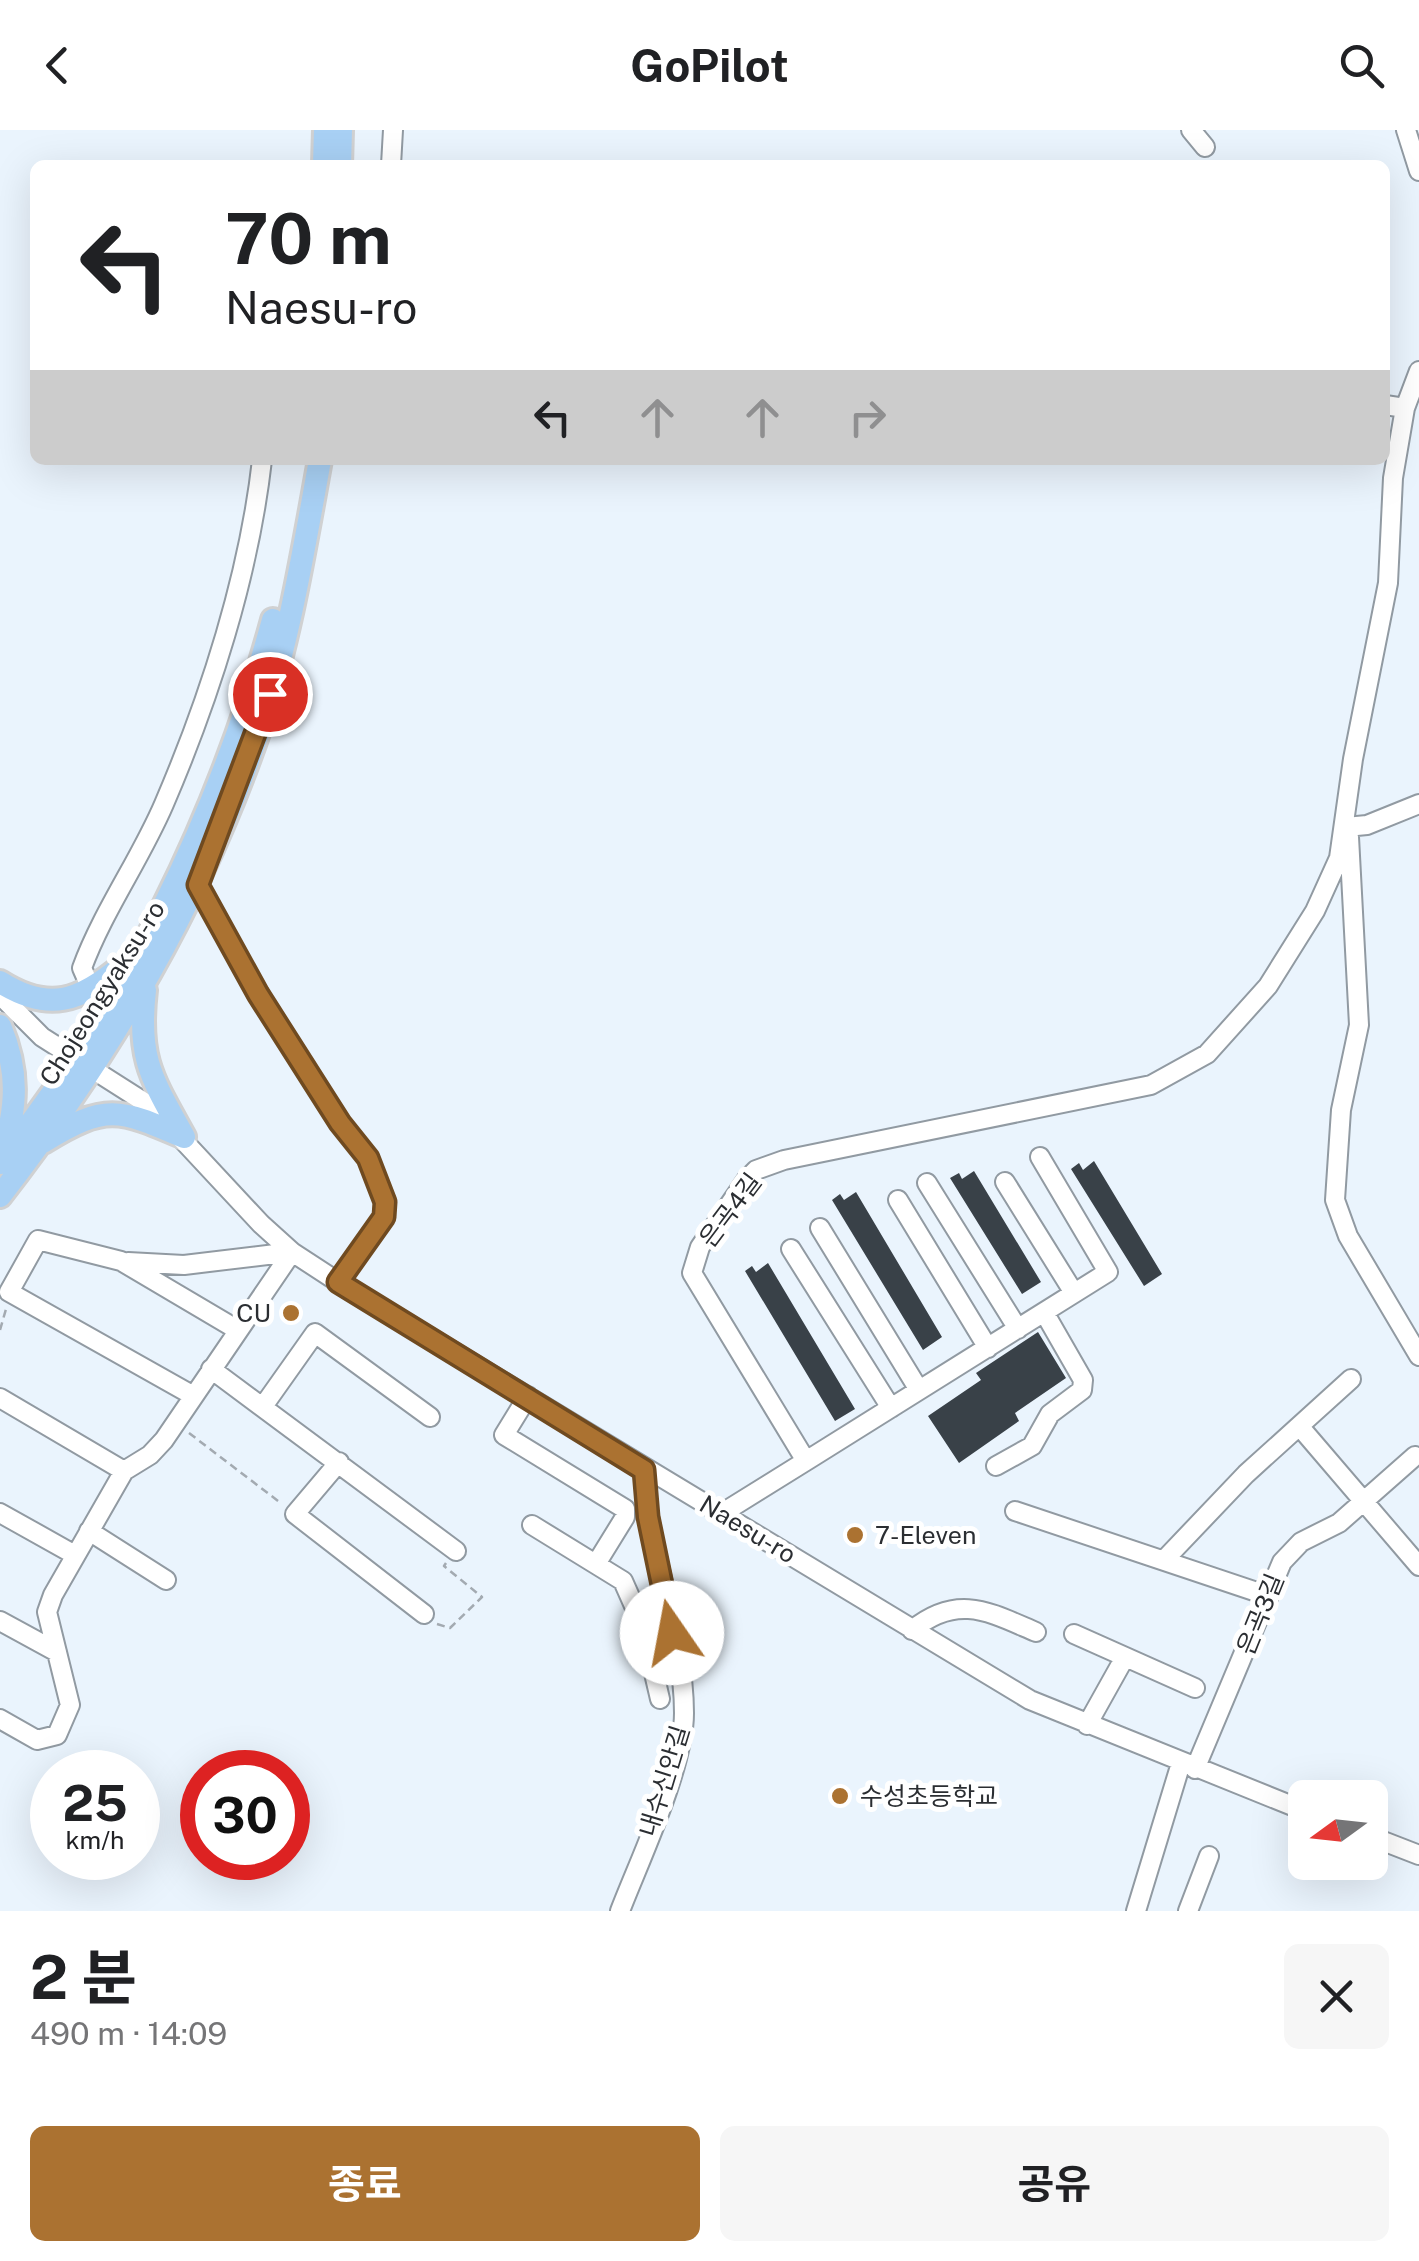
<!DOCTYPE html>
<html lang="ko">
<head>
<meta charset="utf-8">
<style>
	body { margin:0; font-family:"Public Sans","Noto Sans KR",sans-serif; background:#f6f6f6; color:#202124; height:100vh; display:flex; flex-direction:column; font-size:38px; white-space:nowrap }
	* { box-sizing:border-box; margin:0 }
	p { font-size:32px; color:#757577 }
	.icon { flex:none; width:55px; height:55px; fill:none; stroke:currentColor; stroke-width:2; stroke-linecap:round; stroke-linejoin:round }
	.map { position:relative; height:1781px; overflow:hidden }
	.sheet { display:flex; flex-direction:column; background:#fff; flex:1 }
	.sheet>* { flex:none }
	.hud { position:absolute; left:30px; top:30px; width:1360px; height:305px; border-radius:15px; box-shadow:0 10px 40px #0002; background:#fff; color:#202124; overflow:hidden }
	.needle { width:65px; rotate:255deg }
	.buttons { position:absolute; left:1288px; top:1650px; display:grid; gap:20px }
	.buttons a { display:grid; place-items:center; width:100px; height:100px; border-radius:15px; background:#fff; box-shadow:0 10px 40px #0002; font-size:50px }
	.speed { position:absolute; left:30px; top:1620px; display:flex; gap:20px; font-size:50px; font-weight:700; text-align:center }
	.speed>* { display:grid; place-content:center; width:130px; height:130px; border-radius:50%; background:#fff; box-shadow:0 10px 40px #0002; line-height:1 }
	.speed small { font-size:25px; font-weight:400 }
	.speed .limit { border:15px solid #d22; background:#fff; color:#111 }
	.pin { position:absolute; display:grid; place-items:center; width:85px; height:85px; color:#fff; margin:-42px; border:5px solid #fff; border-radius:50%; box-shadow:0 2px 10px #0007 }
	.me { position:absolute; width:110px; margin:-55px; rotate:348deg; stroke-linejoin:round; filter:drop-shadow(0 0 8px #0008) }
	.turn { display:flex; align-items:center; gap:35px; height:210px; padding:0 30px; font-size:45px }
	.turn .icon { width:130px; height:130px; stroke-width:2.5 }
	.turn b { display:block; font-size:70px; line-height:85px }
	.lanes { display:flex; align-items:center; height:95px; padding:0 30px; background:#0003; justify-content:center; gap:50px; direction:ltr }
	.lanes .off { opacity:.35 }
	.round { display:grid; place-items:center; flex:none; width:105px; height:105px; border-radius:15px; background:#f6f6f6 }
	.head { display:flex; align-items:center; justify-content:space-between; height:170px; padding:0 30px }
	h1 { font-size:60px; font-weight:700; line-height:75px }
	.cta { display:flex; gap:20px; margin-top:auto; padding:20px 30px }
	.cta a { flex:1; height:115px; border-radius:15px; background:#ab7231; color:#fff; font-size:40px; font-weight:700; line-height:115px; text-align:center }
	.cta a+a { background:#f6f6f6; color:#202124 }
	header { display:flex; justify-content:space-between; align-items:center; height:130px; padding:0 30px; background:#fff; font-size:45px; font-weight:700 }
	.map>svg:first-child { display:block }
	.building { fill:#394148 }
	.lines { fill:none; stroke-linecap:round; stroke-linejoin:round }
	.minor-casing { stroke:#919aa2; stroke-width:22 }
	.major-casing { stroke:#d0d1d2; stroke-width:28 }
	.path { stroke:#a3aab1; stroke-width:2.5; stroke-dasharray:8 5; stroke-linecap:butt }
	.minor { stroke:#fff; stroke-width:18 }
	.major { stroke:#a8d0f4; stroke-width:22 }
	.route-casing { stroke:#6f4a20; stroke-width:25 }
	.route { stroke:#ab7231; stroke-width:18 }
	.poi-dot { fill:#ab7231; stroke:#fff; stroke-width:4 }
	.labels { text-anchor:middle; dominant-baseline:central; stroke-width:10; stroke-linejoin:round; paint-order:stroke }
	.street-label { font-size:25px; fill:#2b2e32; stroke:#fff }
	.poi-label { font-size:25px; fill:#2b2e32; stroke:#fff; text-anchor:start }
</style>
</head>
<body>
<header><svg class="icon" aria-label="back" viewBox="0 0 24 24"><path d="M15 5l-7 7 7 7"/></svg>GoPilot<svg class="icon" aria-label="search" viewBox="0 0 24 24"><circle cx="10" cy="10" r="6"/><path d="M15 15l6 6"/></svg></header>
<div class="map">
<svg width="1419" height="1781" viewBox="0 0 1419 1781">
	<rect width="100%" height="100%" fill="#eaf4fd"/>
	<!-- building -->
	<path class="building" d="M1094,1031L1162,1144L1144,1156L1071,1039L1079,1033L1083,1040Z
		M974,1041L1041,1152L1022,1164L950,1048L959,1043L962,1049Z
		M856,1062L942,1207L923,1220L832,1070L840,1064L844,1070Z
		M768,1133L855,1279L835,1291L745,1141L752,1136L756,1142Z
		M1038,1202L1066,1248L1015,1283L1019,1291L959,1333L928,1286L981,1250L976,1243Z"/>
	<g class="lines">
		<defs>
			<path id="minor" d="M1191,0L1205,17
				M1406,0L1419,41
				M391,35L393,0
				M1385,275L1405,278L1419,241
				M1346,697L1367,695L1419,674
				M1349,707L1359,895L1341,980L1335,1070L1348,1106L1419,1226
				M197,755L258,864L340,993L369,1029L385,1072L384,1087L338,1152
				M92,861L82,838C103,781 140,730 164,674C210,567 249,445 262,330
				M0,865L42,907L152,977L261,1094L292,1122L338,1152L1030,1570L1305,1681
				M1005,1052L1074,1163
				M927,1053L1018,1199
				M898,1070L988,1218
				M820,1098L919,1260
				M791,1119L891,1278
				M128,1132L184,1135L292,1122
				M211,1239L456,1421
				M192,1265L9,1162L38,1110L121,1131L236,1199
				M528,1266L504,1305L625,1379V1387L596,1434
				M0,1268L124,1341
				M264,1275L315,1203L430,1287
				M1300,1297L1419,1436
				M806,1331L1108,1142L1040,1027
				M339,1332L295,1384L424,1484
				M996,1336L1032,1316L1050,1284L1082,1260L1083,1250L1044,1182
				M1015,1381L1269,1466
				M724,1382L806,1331L692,1143L700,1117L747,1049L756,1040L784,1030L1151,955L1207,924L1268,856L1315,781L1339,728L1353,629L1388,453L1393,348L1405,278
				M0,1383L75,1425
				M532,1395L623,1451L643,1496L660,1569
				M89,1401L166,1450
				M1166,1428L1246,1344L1351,1249
				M0,1491L57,1522
				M912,1500C958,1463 989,1482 1036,1502
				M1074,1504L1195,1558
				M0,1589L37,1610L57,1605L70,1575L47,1482L53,1465L124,1341L150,1325L164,1310L292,1122
				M1087,1595L1125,1527
				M1195,1639L1282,1432L1301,1412L1339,1393L1415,1326
				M1370,1706L1419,1725
				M620,1781C640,1729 684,1637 684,1583C684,1503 647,1421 644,1340
				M1136,1781L1181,1633
				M1188,1781L1209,1726"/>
			<path id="major" d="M324,35L325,0
				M340,35L341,0
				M0,852C49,883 80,871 122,836
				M145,860C137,929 152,949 184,1007
				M0,896C19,941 17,976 3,1023
				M43,1012C106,973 119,979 184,1007
				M0,1033C127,875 220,685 273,490
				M0,1066C113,920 200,772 260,597C289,512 304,418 320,330"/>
		</defs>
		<!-- minor casing -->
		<use href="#minor" class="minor-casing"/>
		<!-- major casing -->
		<use href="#major" class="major-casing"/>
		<!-- path -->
		<path class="path" d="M0,1200L6,1179
			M189,1303L282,1374
			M437,1494L450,1498L482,1467L444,1436L446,1433"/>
		<!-- minor -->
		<use href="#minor" class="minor"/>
		<!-- major -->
		<use href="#major" class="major"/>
	</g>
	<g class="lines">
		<defs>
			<path id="route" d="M270,564L198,755L258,864L340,993L368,1028L385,1072L384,1087L338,1152L644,1340L648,1387L672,1503"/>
		</defs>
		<!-- route casing -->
		<use href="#route" class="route-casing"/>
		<!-- route -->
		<use href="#route" class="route"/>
	</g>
	<!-- markers -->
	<g class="poi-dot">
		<circle cx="291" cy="1183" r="10"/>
		<circle cx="855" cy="1405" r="10"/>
		<circle cx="840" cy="1666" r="10"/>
	</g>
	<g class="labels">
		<!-- street labels -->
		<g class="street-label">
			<text transform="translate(102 863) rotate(-58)">Chojeongyaksu-ro</text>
			<text transform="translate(730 1080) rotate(-53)">은곡4길</text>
			<text transform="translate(748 1399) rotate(31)">Naesu-ro</text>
			<text transform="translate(1260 1484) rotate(-68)">은곡3길</text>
			<text transform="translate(664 1651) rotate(-73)">내수신안길</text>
		</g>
		<!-- poi labels -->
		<g class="poi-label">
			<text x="271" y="1183" text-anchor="end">CU</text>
			<text x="875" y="1405">7-Eleven</text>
			<text x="860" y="1666">수성초등학교</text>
		</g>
	</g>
</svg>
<div class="buttons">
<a><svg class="needle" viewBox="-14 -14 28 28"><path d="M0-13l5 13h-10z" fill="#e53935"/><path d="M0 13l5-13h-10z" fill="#757577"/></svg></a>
</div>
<div class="speed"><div>25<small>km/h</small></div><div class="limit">30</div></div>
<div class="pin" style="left:270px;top:564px;background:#d93025"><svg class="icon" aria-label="arrive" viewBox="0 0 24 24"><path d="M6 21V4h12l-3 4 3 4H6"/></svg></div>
<svg class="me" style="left:672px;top:1503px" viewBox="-20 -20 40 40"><circle r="19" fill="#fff"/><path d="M0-13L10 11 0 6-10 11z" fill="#ab7231"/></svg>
<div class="hud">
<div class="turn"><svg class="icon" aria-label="left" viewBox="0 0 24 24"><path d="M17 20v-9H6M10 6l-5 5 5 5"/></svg><div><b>70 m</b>Naesu-ro</div></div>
<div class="lanes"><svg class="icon" aria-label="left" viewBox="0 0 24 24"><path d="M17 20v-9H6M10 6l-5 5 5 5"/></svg><svg class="icon off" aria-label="ahead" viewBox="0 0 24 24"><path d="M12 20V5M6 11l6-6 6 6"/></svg><svg class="icon off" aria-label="ahead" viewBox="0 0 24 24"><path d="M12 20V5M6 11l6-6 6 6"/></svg><svg class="icon off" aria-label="right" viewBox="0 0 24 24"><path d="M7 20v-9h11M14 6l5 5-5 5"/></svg></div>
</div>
</div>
<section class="sheet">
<div class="head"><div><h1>2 분</h1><p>490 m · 14:09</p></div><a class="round"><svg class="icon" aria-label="close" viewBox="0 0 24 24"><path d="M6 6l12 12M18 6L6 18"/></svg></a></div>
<div class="cta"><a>종료</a><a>공유</a></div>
</section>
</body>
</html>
